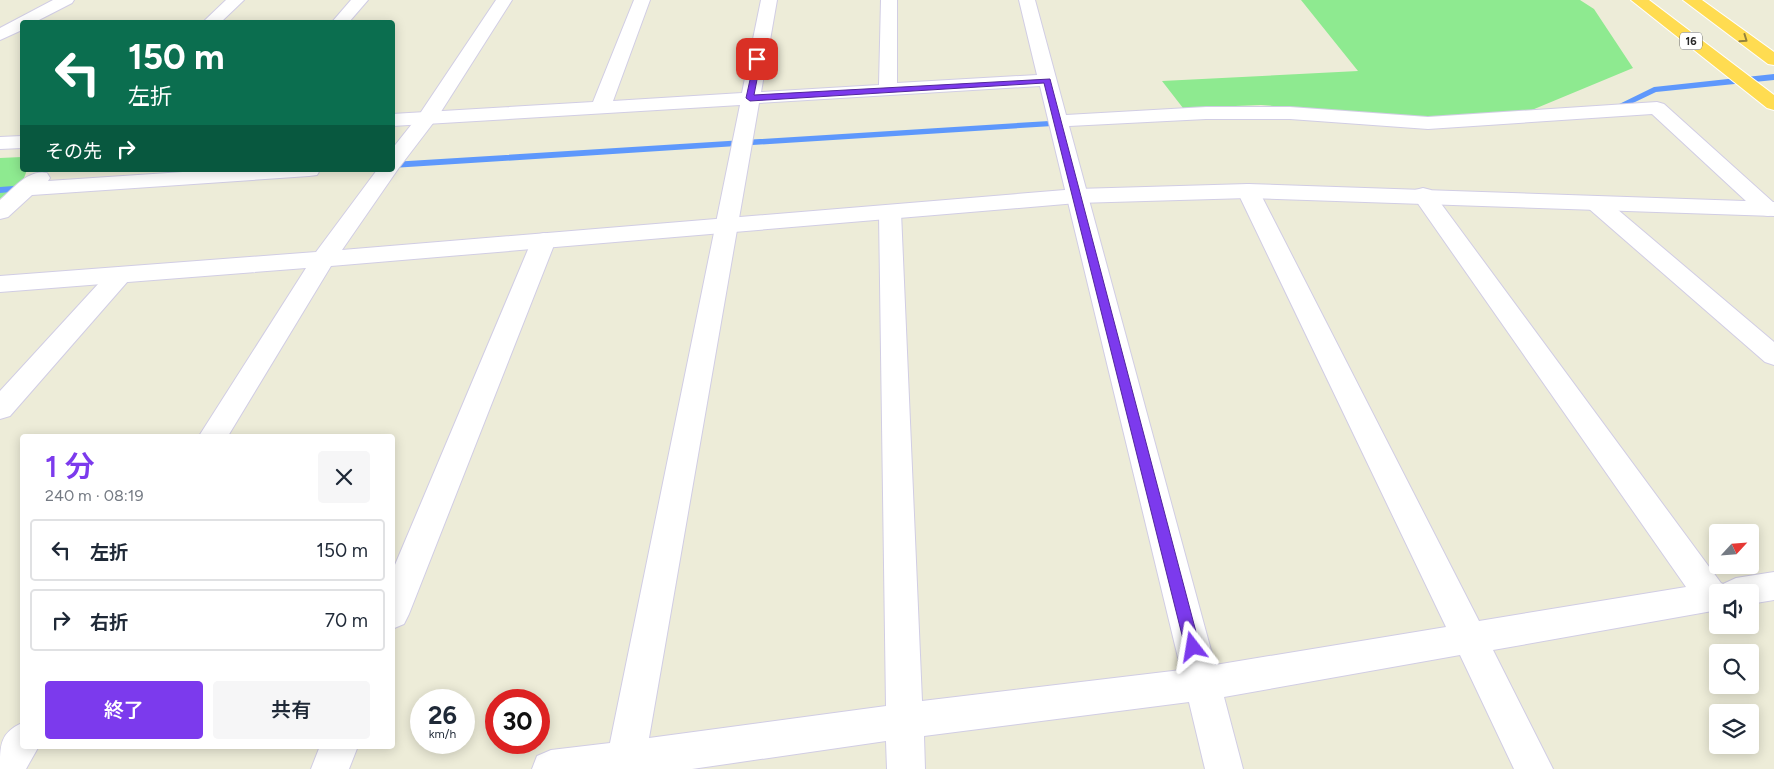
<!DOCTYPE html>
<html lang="ja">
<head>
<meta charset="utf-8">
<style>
	body { margin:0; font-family:Figtree,"Noto Sans JP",sans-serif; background:#f6f6f7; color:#1f2937; height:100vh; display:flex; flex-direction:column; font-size:19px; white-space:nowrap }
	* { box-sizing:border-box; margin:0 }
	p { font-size:16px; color:#747a83 }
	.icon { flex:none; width:28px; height:28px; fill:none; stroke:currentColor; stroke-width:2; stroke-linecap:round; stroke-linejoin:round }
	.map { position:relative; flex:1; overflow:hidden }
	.side { position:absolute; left:20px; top:434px; width:375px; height:315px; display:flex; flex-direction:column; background:#fff; border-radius:5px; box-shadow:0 2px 12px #0003 }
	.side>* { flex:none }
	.top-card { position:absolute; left:20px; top:20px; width:375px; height:152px; border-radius:5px; box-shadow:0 2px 12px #0003; background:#0b6e4f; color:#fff; overflow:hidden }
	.needle { width:32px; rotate:64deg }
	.fabs { position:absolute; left:1709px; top:524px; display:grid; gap:10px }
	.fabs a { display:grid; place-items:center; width:50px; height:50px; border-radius:5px; background:#fff; box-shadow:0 2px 12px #0003; font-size:25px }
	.speed { position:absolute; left:410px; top:689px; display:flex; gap:10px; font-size:25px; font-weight:700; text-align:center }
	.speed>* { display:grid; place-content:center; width:65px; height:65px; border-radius:50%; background:#fff; box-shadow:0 2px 12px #0003; line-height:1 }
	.speed small { font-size:12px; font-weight:400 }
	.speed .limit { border:8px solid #d22; background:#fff; color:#111 }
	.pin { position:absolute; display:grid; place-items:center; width:42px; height:42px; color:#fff; margin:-21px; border-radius:10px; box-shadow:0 2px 8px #0006 }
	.me { position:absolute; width:55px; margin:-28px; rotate:346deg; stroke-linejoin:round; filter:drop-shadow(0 0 4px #0008) }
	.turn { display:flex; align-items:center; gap:18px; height:105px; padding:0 25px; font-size:22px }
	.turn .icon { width:65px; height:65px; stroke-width:2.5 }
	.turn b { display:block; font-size:35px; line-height:42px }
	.then { display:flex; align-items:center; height:48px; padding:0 25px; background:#0003; gap:10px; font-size:19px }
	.round { display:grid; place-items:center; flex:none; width:52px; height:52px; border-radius:5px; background:#f6f6f7 }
	.head { display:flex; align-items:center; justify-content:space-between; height:85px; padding:0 25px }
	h1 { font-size:30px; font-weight:600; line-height:38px; color:#7c3aed }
	.action { display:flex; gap:10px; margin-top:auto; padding:10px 25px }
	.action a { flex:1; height:58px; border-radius:5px; background:#7c3aed; color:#fff; font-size:20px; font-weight:600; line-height:58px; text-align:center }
	.action a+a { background:#f6f6f7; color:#1f2937 }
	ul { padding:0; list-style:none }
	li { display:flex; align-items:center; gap:15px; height:62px; margin:0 10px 8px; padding:0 15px; border:2px solid #e0e1e3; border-radius:5px }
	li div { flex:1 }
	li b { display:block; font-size:19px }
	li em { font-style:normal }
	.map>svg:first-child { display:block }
	.green { fill:#8eea90 }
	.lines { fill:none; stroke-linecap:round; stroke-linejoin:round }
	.stream { fill:#5e98fc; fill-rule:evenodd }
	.minor-casing { stroke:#d1cde4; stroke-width:2 }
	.tertiary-casing { stroke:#d1cde4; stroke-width:2 }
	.motorway-casing { stroke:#fff; stroke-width:2 }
	.minor { fill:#fff; fill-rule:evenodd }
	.tertiary { fill:#fff; fill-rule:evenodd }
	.motorway { fill:#ffdc51; fill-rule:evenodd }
	.oneway { stroke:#94823c }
	.route { fill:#7c3aed; stroke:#51269a }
	.labels { text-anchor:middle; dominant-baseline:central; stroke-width:4; stroke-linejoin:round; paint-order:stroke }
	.shield { fill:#fff; stroke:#686868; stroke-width:1 }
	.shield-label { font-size:11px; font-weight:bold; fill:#282828 }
</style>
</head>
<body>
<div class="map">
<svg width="1774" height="769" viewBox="0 0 1774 769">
	<rect width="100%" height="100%" fill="#edecd8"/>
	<!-- green -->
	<path class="green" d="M1301,0H1580L1594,9L1633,68L1527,112L1420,117L1261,105L1183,108L1162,81L1358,71Z
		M22,157V170H27L24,178L0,199V158Z"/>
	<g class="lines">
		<!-- stream -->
		<path class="stream" d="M1774,74V80L1656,92L1612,113H1606L1605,111L1654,87Z
			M1066,120L1071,123L1069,125L392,168V162Z
			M27,185L32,188L31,190L0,193V187Z"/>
		<defs>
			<path id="minor" d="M53,0H74L72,3L35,22H22V30L0,40V28Z
				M226,0H244L221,22H203Z
				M351,0H368L349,22H332Z
				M634,0H650L613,101L742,93L761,0H777L761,92L879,85L881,0H897V83L1037,75L1019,0H1035L1066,115L1206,107H1290L1428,117L1657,102L1664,104L1774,203V214L1768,216L1760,214L1652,114L1428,129L1290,119H1206L1069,126L1215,665L1446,627L1237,191L1240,186L1248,184L1256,186L1259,191L1479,621L1686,587L1412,195L1415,190L1423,188L1431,190L1721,583L1723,584L1736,578L1774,572V600L1750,604V592H1718V610L1493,650L1553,769H1514L1460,655L1224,697L1243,769H1205L1189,702L924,736L925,769H887L886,741L692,769H532L537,756L551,750L610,743L740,105L392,126V114L593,102ZM1040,86L1181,670L922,701L901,212L898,207L890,205L882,207L879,212L886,706L649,738L759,103Z
				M22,136V148L0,149V137Z
				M213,170H320L317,175L309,176L32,195L8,217L0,219V200C13,189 28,169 47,173L50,178L48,181Z
				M1596,196L1604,198L1774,342V365L1765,362L1588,208L1585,203L1588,198Z
				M544,233L552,235L556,240L409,614L404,624L392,629V572L532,240L536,235Z
				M119,268L128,271L131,276L128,281L10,416L0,419V391L110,271Z
				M320,746H358L349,769H311Z"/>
			<path id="tertiary" d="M496,0H512L437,118L398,169L342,250L1077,189L1248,184L1774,202V216L1248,198L1077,203L331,266L228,436H199L306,268L0,292V276L316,252L377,170H392V149L419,115Z
				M22,723V746H39L26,769H0C0,745 0,733 22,723Z"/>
			<path id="motorway" d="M1631,0H1649L1774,95V110L1767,108Z
				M1683,0H1702L1774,52V65L1768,64Z"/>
		</defs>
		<!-- minor casing -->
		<use href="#minor" class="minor-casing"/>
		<!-- tertiary casing -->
		<use href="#tertiary" class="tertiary-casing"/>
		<!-- motorway casing -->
		<use href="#motorway" class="motorway-casing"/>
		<!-- minor -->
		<use href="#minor" class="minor"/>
		<!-- tertiary -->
		<use href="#tertiary" class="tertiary"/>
		<!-- motorway -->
		<use href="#motorway" class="motorway"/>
	</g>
	<!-- one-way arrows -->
	<defs><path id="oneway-chevron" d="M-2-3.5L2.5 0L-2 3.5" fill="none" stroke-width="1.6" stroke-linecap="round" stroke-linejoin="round" transform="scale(1.25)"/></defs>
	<use class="oneway" href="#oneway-chevron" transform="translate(1744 39) rotate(35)"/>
	<!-- route -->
	<path class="route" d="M755,57L761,59L754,95L1050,79L1200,647L1198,651L1193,653L1187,651L1185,647L1044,83L750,101L746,98Z"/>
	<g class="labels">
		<!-- shield labels -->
		<rect class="shield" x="1680" y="32.5" width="22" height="17" rx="4"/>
		<g class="shield-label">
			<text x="1691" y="41">16</text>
		</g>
	</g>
</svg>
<div class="fabs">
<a><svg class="needle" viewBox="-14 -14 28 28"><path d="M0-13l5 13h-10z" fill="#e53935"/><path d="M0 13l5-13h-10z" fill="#747a83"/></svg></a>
<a><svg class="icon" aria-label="sound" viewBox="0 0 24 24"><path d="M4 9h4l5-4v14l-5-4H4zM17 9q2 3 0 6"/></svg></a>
<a><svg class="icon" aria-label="search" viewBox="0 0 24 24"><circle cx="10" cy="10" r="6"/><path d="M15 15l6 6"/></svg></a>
<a><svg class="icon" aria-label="layers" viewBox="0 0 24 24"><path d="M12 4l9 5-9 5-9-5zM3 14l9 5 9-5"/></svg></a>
</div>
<div class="speed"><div>26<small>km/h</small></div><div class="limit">30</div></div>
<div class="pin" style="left:757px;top:59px;background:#d93025"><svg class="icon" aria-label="arrive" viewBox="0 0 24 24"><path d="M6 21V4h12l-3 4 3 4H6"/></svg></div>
<svg class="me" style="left:1193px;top:647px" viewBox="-20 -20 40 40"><path d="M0-17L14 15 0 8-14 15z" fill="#7c3aed" stroke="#fff" stroke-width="4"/></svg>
<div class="top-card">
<div class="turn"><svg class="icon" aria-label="left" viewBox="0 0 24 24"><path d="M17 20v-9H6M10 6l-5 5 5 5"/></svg><div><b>150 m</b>左折</div></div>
<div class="then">その先<svg class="icon" aria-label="right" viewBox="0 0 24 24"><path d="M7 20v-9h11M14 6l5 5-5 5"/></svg></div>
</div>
<section class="side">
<div class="head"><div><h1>1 分</h1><p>240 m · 08:19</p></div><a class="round"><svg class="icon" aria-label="close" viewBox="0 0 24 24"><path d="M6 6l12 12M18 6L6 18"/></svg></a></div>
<ul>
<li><svg class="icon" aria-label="left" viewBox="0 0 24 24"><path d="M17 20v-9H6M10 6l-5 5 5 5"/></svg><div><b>左折</b></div><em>150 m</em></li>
<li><svg class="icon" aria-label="right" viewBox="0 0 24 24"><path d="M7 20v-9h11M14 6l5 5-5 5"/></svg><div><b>右折</b></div><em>70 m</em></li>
</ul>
<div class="action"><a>終了</a><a>共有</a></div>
</section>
</div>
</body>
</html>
